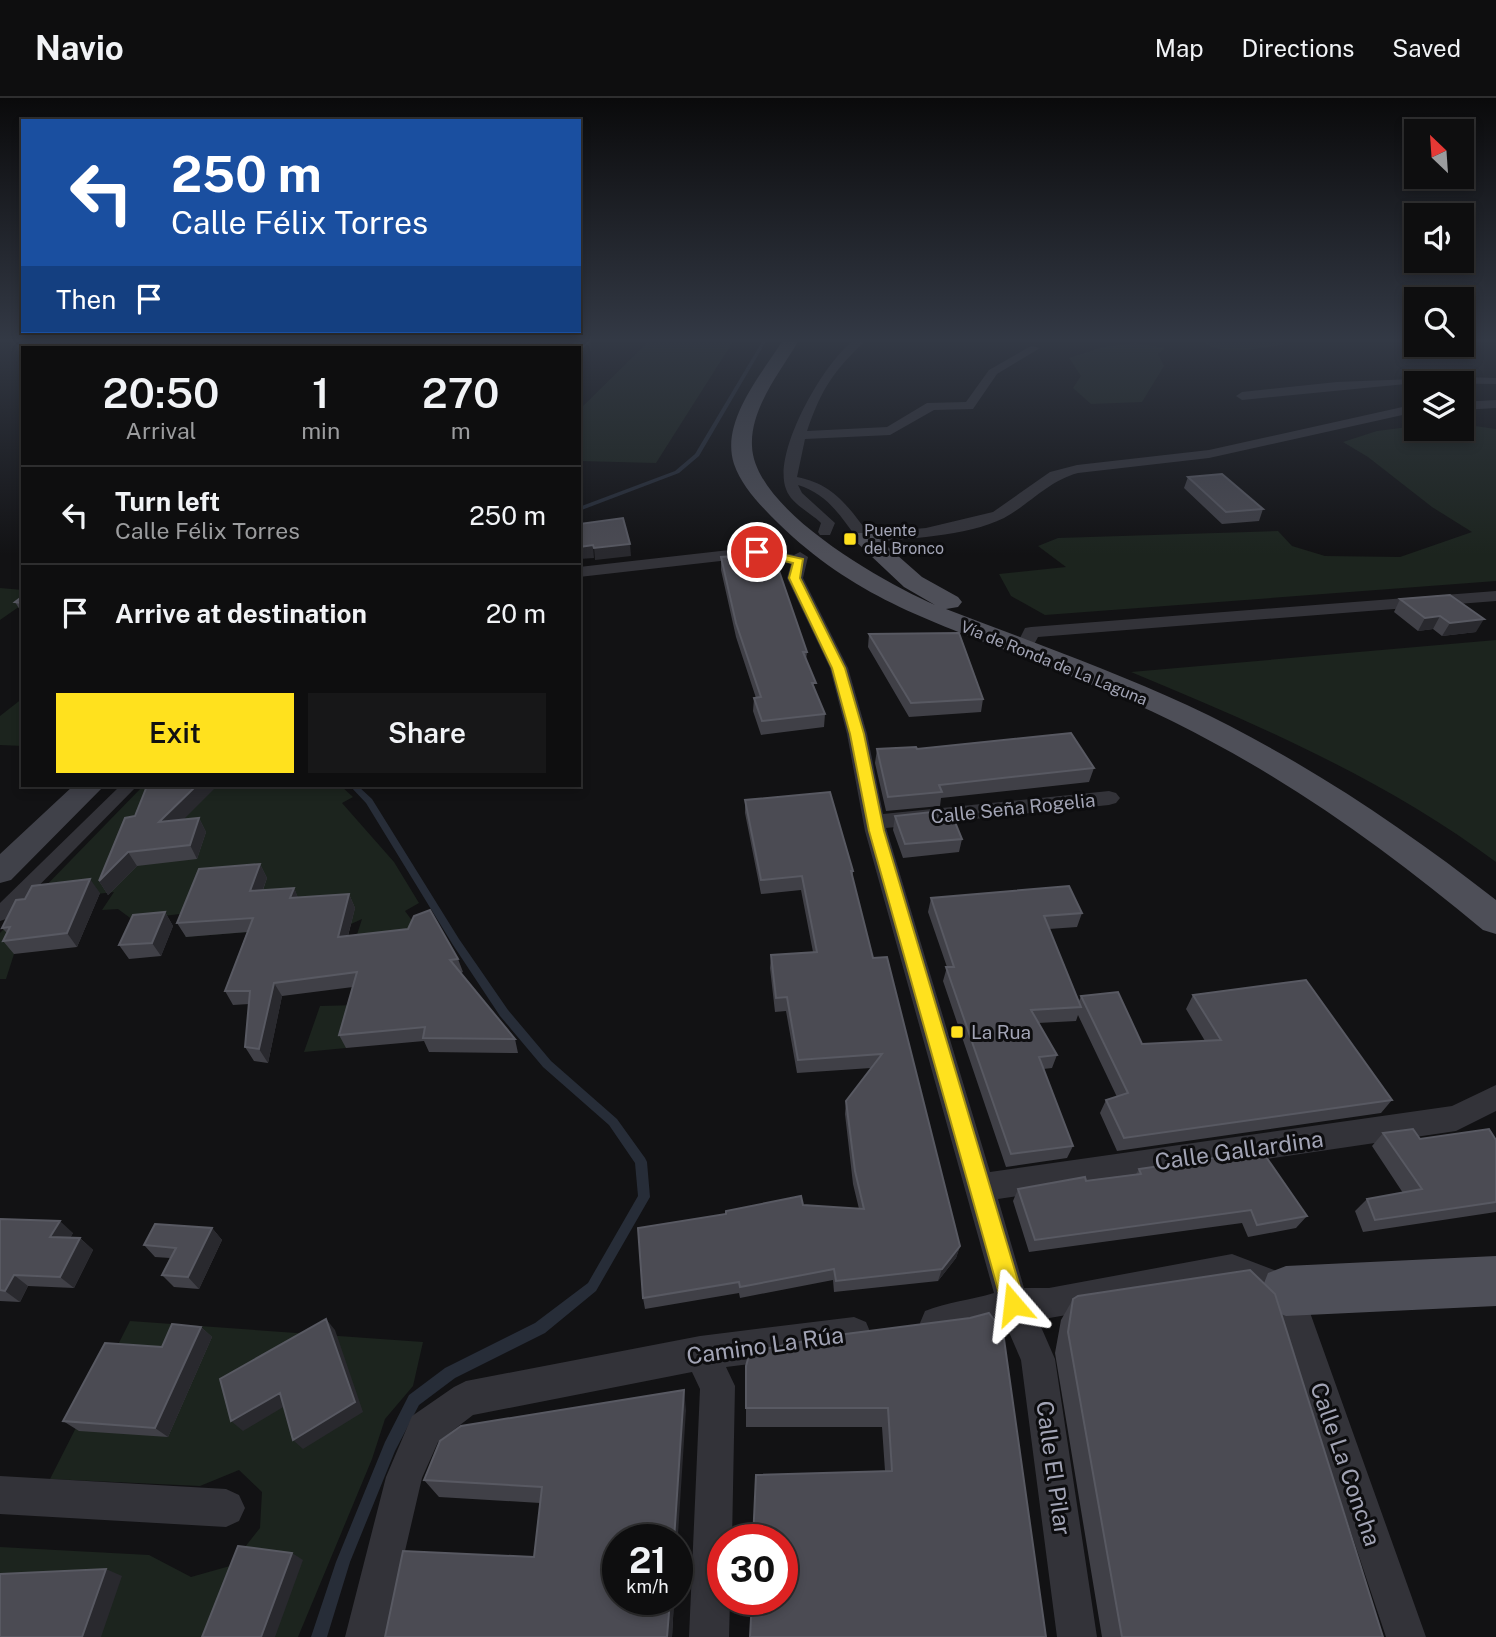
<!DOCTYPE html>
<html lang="en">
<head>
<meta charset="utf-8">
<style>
	body { margin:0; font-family:"Public Sans",sans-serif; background:#171718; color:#f1f3f6; height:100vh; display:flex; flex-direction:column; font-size:26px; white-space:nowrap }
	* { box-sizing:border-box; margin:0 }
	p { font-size:23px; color:#9b9c9e }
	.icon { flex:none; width:38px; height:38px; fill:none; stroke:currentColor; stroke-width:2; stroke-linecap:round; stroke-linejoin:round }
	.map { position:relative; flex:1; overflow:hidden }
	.drawer { position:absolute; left:21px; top:248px; width:560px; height:441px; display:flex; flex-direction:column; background:#0e0e0f; border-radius:0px; box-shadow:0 4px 10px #0003,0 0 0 2px #2e2e2f }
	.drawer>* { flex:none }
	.banner { position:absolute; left:21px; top:21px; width:560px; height:214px; border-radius:0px; box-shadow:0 4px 10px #0003,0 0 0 2px #2e2e2f; background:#1a4fa0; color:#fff; overflow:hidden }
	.needle { width:46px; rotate:335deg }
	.controls { position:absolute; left:1404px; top:21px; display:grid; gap:14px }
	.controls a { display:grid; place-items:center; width:70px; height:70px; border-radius:0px; background:#0e0e0f; box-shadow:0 4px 10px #0003,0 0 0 2px #2e2e2f; font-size:35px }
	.speed { position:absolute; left:602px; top:1426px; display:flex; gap:14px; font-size:35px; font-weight:700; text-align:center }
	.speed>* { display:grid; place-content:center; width:91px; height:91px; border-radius:50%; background:#0e0e0f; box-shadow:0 4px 10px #0003,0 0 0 2px #2e2e2f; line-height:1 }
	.speed small { font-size:18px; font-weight:400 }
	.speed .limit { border:10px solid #d22; background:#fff; color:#111 }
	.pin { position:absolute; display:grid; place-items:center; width:60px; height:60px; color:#fff; margin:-30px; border:4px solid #fff; border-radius:50%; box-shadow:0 2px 7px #0007 }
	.me { position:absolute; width:77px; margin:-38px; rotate:343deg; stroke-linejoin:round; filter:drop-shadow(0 0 5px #0008) }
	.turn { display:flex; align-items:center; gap:24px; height:147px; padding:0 35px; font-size:32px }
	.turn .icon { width:91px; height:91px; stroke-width:2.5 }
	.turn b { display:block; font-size:49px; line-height:60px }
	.then { display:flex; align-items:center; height:66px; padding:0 35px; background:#0003; gap:14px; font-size:26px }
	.eta { display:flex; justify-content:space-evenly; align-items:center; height:119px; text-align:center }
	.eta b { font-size:42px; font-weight:600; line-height:49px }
	.cta { display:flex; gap:14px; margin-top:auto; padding:14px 35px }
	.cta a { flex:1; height:80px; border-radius:0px; background:#ffe11e; color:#111; font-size:28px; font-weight:600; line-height:80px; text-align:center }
	.cta a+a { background:#171718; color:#f1f3f6 }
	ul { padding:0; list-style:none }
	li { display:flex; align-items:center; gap:21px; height:98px; padding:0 35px; border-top:2px solid #2e2e2f }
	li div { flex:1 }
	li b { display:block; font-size:26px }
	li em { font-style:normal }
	header { display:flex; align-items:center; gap:42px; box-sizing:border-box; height:98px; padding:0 35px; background:#0e0e0f; border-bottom:2px solid #2e2e2f }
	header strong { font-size:33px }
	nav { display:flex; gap:38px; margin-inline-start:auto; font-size:24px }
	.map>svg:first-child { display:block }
	.green { fill:#1c241e }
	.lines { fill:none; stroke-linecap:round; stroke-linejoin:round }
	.stream { fill:#272d38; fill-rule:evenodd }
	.pedestrian { fill:#333339; fill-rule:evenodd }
	.minor { fill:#333339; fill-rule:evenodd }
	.secondary { fill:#404149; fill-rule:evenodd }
	.primary { fill:#4e4f58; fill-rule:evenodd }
	.wall { fill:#404047 }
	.shaded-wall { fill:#29292e }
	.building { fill:#4b4b53; stroke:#585962; stroke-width:2 }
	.route { fill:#ffe11e; stroke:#a69214; stroke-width:2 }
	.poi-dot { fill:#ffe11e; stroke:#0d0d0f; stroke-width:2.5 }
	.labels { text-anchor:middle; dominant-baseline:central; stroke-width:6; stroke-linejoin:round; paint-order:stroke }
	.far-poi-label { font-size:16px; fill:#a2a4b5; stroke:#0d0d0f; text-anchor:start }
	.far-street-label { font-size:16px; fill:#a2a4b5; stroke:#0d0d0f }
	.street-label { font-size:19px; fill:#a2a4b5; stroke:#0d0d0f }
	.poi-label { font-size:19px; fill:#a2a4b5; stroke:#0d0d0f; text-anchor:start }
	.near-street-label { font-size:23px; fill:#a2a4b5; stroke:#0d0d0f }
</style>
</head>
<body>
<header>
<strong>Navio</strong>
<nav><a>Map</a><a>Directions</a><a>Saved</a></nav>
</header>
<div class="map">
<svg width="1496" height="1539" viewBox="0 0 1496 1539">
	<rect width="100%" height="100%" fill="#121214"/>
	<!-- green -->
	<path class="green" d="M678,242H734L656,365L579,363V312L649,243L675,244Z
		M1201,242H1279L1284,247C1260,249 1219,260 1201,242Z
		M1135,245L1165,250L1158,256L1164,268L1142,304L1091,306L1073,290L1081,278L1069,260L1103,249Z
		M1461,326L1496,331V483L1045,517L1011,498L999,476L1066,469L1038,448L1058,440L1278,433L1292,448L1325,458L1400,459L1472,434L1432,409L1368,359L1343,344L1377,333L1416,328V331H1461Z
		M0,490L23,492V506L0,522Z
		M1496,542V764C1386,682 1257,626 1131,574Z
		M23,600V648L0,647V618Z
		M143,688H341L353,699L342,705L394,764L419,805L405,813L419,832L352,852L362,821L351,826L185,839L195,814L133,822L118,811L102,812L114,794L42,802L14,856L6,881H0V835Z
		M358,907L346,950L304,954L320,908Z
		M130,1223L423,1244L413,1288L385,1321L372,1361L298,1539H0V1449L149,1457L191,1479L230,1468L260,1430L262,1394L239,1372L200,1388L50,1381Z"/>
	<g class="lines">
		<!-- stream -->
		<path class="stream" d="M763,242H767L699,358L679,375L579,413V409L675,373L695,356Z
			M350,688H358L372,701L459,841L508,912L551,963L617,1021L645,1060L647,1064L650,1099L596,1193L545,1235L455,1280L419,1307L395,1353L350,1464L327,1539H311L336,1464L385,1344L409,1297L445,1270L535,1225L588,1185L638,1098L635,1065L609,1027L543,969L500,918L453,847L366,705Z"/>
		<!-- pedestrian -->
		<path class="pedestrian" d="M120,688H137L6,821L0,823V805Z"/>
		<!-- minor -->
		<path class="minor" d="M854,242H866C834,273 822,289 807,333L887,329L927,305L966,304L989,272L1031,248L1040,250L997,276L973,311L934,312L890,337L805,341L797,379C833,386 848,408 868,435L926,430L993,414L1050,374L1077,367L1209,352L1416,306V314L1209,360L1078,375C1048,383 1030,406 1004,420C966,439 906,440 864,445L859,443C841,419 828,396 798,387L802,395L835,425L830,437H820L818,434L821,425C810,414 791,406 786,391C772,355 823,265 854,242Z
			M1464,279L1496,280V286L1416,285L1242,302L1236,298L1242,294L1337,284Z
			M1496,302V310L1461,312V304Z
			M756,449L794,457L800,454L808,459L803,480L848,570L867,636L883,716L1109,693L1116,695L1120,700L1116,705L1109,707L886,730L990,1074L1452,1008L1496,987V1013L1456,1033L998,1101L1024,1190H1049L1232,1156L1298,1181L1426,1539H1386L1274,1204L1232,1188L1038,1222L1055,1261L1097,1539H1057L1021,1262L1005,1225C980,1233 950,1247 925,1237L920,1225L925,1213C947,1204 971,1202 994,1195L865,733L847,636L830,570L787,480L791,466L756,459L579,479V469Z
			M1496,493V503L1038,539L1030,554H1018L1015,550L1025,530L1031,529Z
			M854,1219L866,1224L871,1236L866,1248L854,1253L726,1269L735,1288L732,1442H723V1502H730L729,1539H689L700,1291L692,1274L473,1317L438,1344L422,1380L385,1539H345L386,1379L412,1318L454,1289L466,1283L700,1238Z
			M0,1378L226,1391L239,1397L245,1410L239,1423L226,1429L0,1416Z"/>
		<!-- secondary -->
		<path class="secondary" d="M576,242H592L580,253L579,250H568Z
			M73,688H104L11,782L0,785V756Z"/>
		<!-- primary -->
		<path class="primary" d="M783,242H799C781,273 750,310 752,348C754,412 883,484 935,507L904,489L852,440L856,435H872L922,479L958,499L962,504L958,509L946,511C1027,542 1108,571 1187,607C1298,659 1400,727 1496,802V836L1483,832C1399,762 1311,697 1214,645C1160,615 1103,591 1046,568C943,526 861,506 778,425C761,408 742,389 734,366C720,323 762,276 783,242Z
			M1496,1158V1208L1286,1218L1268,1211L1261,1193L1268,1175L1286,1168Z"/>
	</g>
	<!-- wall -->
	<path class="wall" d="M1188,379L1263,411L1259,423L1222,426L1184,390Z
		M721,459L753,466L807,554L806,562L816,594L825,616L824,629L761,637L753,613L754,600H756L736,539L721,472Z
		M23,498V517L15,504Z
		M1400,501L1476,534L1442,538L1433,531L1418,533L1394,514Z
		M869,536L983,601L981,614L909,619L868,549Z
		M877,651H917L1094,670L1089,684L941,700L940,708L886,713L875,665Z
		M745,702L853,773V781L873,860L960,1148L956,1160L938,1183L834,1194L833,1182L740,1200L739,1195L645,1211L643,1200L803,1107L859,1111L853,1086L845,1016L846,1003L871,970L797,975L786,913L775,914L770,870L771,857L813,854L801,792L761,796L745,715Z
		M135,718L183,722L199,720L206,734L197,761L137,768L108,797L99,783Z
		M895,718L962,741L959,754L903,760L893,732Z
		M260,766L267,780L263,792L294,790L298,800L349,796L355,810L348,838L458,861L463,874L461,875L515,941L518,955L429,954L424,943L346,950L339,937L353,889L282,898L268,965L254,963L245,949L249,906L233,907L225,893L247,834L186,839L177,825Z
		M100,795L77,849L14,856L3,843L7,835L2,830L25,801Z
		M931,800L1082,815L1077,829L1049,831L1079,903L1081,898L1142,946L1205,943L1186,911L1193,897L1392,1002L1381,1015L1117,1053L1100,1015L1106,1002L1117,999L1078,917L1076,923L1038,925L1057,957L1052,970L1043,971L1073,1048L1067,1060L1006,1069L943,883L947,869L928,814Z
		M165,814L173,828L161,858L129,861L119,847Z
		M1383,1035L1420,1041L1496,1042V1114L1363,1134L1355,1113L1367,1101L1403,1095L1372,1048Z
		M1139,1071L1307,1118L1296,1130L1248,1139L1242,1125L1029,1154L1013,1103L1018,1091L1136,1076Z
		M0,1121L73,1135L70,1140H80L93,1152L74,1190L28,1188L20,1204L0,1203Z
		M212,1130L222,1142L199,1191L174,1189L162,1177L170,1160L155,1159L144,1147Z
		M1073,1201L1383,1539H1102L1055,1255L1061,1222Z
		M970,1220L1046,1539L885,1373L882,1329H746V1268Z
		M201,1229L212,1239L168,1339L79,1333L63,1323L162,1249Z
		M686,1312L618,1502H674L672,1539L534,1459L540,1405L439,1399L424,1382Z"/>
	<!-- shaded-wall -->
	<path class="shaded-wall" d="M630,446L631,458L595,462L594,450Z
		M593,447L594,460L579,461V449Z
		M1440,518L1433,531L1418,533L1425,520Z
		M1484,521L1476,534L1442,538L1450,525Z
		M196,688H217L167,738L159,724Z
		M199,720L206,734L197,761L190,747Z
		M128,754L137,768L108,797L99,783Z
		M260,766L267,780L257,807L250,793Z
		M90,781L100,795L77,849L67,835Z
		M294,790L300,804L290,800Z
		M349,796L355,810L344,853L338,839Z
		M165,814L173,828L161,858L152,845Z
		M274,885L282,898L268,965L259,951Z
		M60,1123L73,1135L64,1151L50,1139Z
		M212,1130L222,1142L199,1191L188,1179Z
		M80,1140L93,1152L74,1190L60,1179Z
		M960,1148L956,1160L938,1183L942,1171Z
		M14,1177L28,1188L20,1204L5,1193Z
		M326,1221L335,1232L363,1314L303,1351L293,1342Z
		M201,1229L212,1239L168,1339L155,1330Z
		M684,1292L686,1312L677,1452V1442H674Z
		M280,1295L290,1305L243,1333L231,1323Z
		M292,1455L303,1462L275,1539H261Z
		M106,1471L122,1478L101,1539H82Z
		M670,1502H674L672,1539H667Z"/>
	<!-- building -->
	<path class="building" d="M1222,376L1263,411L1226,414L1188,379Z
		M623,420L630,446L594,450L593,447L579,449V426Z
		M749,457L753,466L776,464L807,554H803L816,585H812L825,616L762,623L754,600L761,599L736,525L721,459Z
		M1450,497L1484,521L1450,525L1440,518L1425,520L1400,501Z
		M23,498V505L15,504Z
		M959,535L983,601L911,605L869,536Z
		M1071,635L1094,670L939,687L942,694L888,699L877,651L916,649L917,651Z
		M147,688H196L159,724L199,720L190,747L128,754L99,783L125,720L135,718Z
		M830,694L853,773H851L873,860L887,859L960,1148L942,1171L836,1183L834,1171L740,1189L739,1184L643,1200L638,1130L726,1116V1113L801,1098L803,1107L864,1111L855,1073L846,1003L882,956L798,962L787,899L776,900L771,857L817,854L802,778L761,782L745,702Z
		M950,712L962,741L905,746L895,718Z
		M260,766L250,793L294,790L290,800L349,796L338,839L408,831L414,818L430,812L458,861L450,862L515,941L423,940L425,929L339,937L357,874L274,885L259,951L245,949L250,893H225L253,820L177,825L199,771Z
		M90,781L67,835L3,843L10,829L2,830L16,802L25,801L32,788Z
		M1069,788L1082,815L1044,818L1081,909L1031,912L1057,957L1039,959L1073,1048L1011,1056L946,869H954L931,800Z
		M165,814L152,845L119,847L133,817Z
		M1306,882L1392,1002L1124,1040L1106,1002L1128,995L1081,898L1118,894L1142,946L1221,942L1193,897Z
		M1413,1031L1420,1041L1489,1031L1496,1042V1104L1375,1122L1367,1101L1422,1091L1383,1035Z
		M1262,1053L1307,1118L1257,1127L1251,1112L1035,1142L1018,1091L1085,1079L1086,1083L1141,1076L1139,1071Z
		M0,1121L60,1123L50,1139L80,1140L60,1179L14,1177L5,1193L0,1192Z
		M155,1126L212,1130L188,1179L162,1177L176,1150L144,1147Z
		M1250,1172L1275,1196L1383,1539H1122L1068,1234L1073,1201L1078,1198Z
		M989,1215L1003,1234L1046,1539H750L752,1502H782V1442H753L756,1377L892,1373L888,1310H746V1268L750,1254L830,1238L970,1220Z
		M326,1221L355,1304L293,1342L280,1295L231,1323L220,1281Z
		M172,1226L201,1229L155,1330L63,1323L105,1245L162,1249Z
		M684,1292L674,1442H618V1502H670L667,1539H385L403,1453L534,1459L542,1389L424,1382L440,1343L461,1328Z
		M238,1448L292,1455L261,1539H202Z
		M106,1471L82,1539H0V1476Z"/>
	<!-- sky -->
	<linearGradient id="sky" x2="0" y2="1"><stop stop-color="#0a0a0b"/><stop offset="0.53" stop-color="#333945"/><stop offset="1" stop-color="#333945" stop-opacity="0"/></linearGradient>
	<rect width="1496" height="457" fill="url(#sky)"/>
	<!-- route -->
	<path class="route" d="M757,451L803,461L800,480L845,570L864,636L884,733L1025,1206L1021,1215L1013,1218L1005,1215L1002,1206L869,733L850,636L832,570L789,480L793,465L753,456V452Z"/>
	<!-- markers -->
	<g class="poi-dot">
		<rect x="843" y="434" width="14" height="14" rx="3.5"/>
		<rect x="950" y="927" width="14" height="14" rx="3.5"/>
	</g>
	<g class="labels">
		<!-- far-poi labels -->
		<g class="far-poi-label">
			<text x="864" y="432">Puente<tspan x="864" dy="18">del Bronco</tspan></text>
		</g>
		<!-- far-street labels -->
		<g class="far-street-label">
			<text transform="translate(1054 565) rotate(22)">Vía de Ronda de La Laguna</text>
		</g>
		<!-- street labels -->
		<g class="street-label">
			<text transform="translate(1013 710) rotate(-6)">Calle Seña Rogelia</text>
		</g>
		<!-- poi labels -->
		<g class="poi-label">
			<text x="971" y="934">La Rua</text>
		</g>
		<!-- near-street labels -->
		<g class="near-street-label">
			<text transform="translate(1239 1052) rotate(-8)">Calle Gallardina</text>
			<text transform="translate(765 1247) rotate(-8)">Camino La Rúa</text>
			<text transform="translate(1346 1366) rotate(71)">Calle La Concha</text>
			<text transform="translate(1054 1370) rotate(82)">Calle El Pilar</text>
		</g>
	</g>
</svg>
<div class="controls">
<a><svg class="needle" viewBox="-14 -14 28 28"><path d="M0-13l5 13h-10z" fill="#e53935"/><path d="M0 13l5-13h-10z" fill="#9b9c9e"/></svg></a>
<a><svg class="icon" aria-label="sound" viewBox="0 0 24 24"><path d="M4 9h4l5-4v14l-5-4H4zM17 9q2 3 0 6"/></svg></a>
<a><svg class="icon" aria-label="search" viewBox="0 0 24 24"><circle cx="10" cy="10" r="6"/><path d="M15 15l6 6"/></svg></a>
<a><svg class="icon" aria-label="layers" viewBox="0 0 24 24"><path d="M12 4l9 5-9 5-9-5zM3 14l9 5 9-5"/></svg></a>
</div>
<div class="speed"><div>21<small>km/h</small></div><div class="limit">30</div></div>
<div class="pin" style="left:757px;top:454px;background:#d93025"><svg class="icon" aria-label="arrive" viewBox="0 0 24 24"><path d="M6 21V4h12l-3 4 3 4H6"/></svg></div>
<svg class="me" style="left:1013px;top:1206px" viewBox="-20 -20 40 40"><path d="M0-17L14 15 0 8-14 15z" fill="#ffe11e" stroke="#fff" stroke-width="4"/></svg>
<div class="banner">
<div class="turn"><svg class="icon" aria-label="left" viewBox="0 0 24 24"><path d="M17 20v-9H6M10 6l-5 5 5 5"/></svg><div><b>250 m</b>Calle Félix Torres</div></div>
<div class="then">Then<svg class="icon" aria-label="arrive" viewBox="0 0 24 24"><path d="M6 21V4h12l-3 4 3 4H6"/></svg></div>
</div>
<section class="drawer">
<div class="eta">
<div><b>20:50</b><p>Arrival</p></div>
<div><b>1</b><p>min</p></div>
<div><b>270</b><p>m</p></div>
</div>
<ul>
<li><svg class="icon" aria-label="left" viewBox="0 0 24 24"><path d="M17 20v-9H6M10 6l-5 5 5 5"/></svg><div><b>Turn left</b><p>Calle Félix Torres</p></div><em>250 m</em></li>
<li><svg class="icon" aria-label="arrive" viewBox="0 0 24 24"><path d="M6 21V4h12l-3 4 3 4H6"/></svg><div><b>Arrive at destination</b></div><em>20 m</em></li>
</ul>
<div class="cta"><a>Exit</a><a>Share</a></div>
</section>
</div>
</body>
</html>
